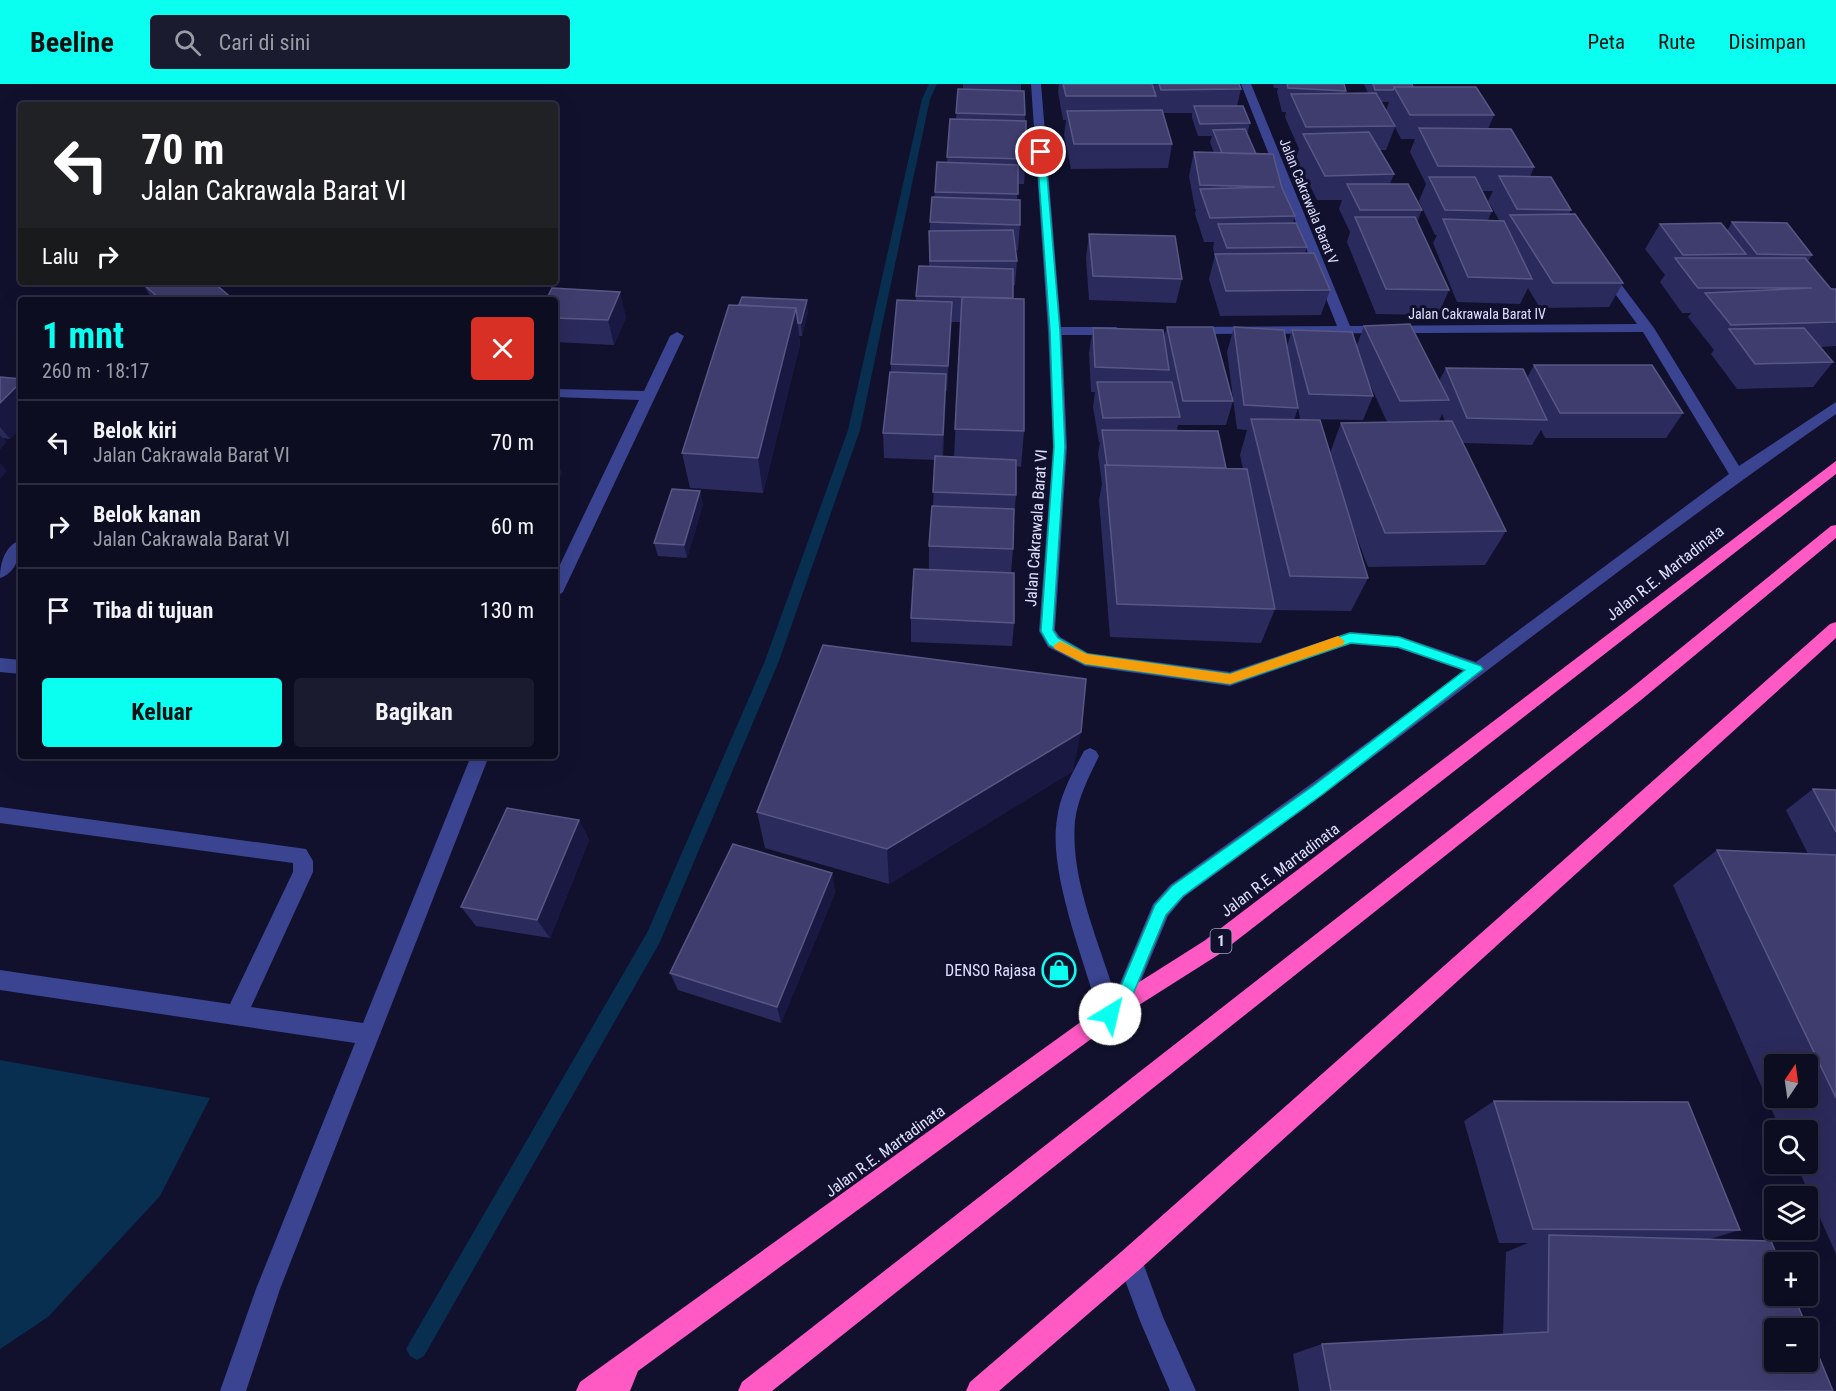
<!DOCTYPE html>
<html lang="id">
<head>
<meta charset="utf-8">
<style>
	body { margin:0; font-family:"Roboto Condensed",sans-serif; background:#1b1b2f; color:#f1f3f6; height:100vh; display:flex; flex-direction:column; font-size:22px; white-space:nowrap }
	* { box-sizing:border-box; margin:0 }
	p { font-size:20px; color:#9a9ca5 }
	.icon { flex:none; width:33px; height:33px; fill:none; stroke:currentColor; stroke-width:2; stroke-linecap:round; stroke-linejoin:round }
	.map { position:relative; flex:1; overflow:hidden }
	.panel { position:absolute; left:18px; top:213px; width:540px; height:462px; display:flex; flex-direction:column; background:#0d0d22; border-radius:6px; box-shadow:0 6px 24px #0002,0 0 0 2px #2d2d40 }
	.panel>* { flex:none }
	.guide { position:absolute; left:18px; top:18px; width:540px; height:183px; border-radius:6px; box-shadow:0 6px 24px #0002,0 0 0 2px #2d2d40; background:#202124; color:#fff; overflow:hidden }
	.needle { width:39px; rotate:13deg }
	.controls { position:absolute; left:1764px; top:970px; display:grid; gap:12px }
	.controls a { display:grid; place-items:center; width:54px; height:54px; border-radius:6px; background:#0d0d22; box-shadow:0 6px 24px #0002,0 0 0 2px #2d2d40; font-size:30px }
	.pin { position:absolute; display:grid; place-items:center; width:51px; height:51px; color:#fff; margin:-26px; border:3px solid #fff; border-radius:50%; box-shadow:0 2px 6px #0007 }
	.me { position:absolute; width:66px; margin:-33px; rotate:36deg; stroke-linejoin:round; filter:drop-shadow(0 0 4px #0008) }
	.turn { display:flex; align-items:center; gap:21px; height:126px; padding:0 24px; font-size:27px }
	.turn .icon { width:78px; height:78px; stroke-width:2.5 }
	.turn b { display:block; font-size:42px; line-height:51px }
	.then { display:flex; align-items:center; height:57px; padding:0 24px; background:#0003; gap:12px; font-size:22px }
	.round { display:grid; place-items:center; flex:none; width:63px; height:63px; border-radius:6px; background:#1b1b2f }
	.headline { display:flex; align-items:center; justify-content:space-between; height:102px; padding:0 24px }
	h1 { font-size:36px; font-weight:700; line-height:45px; color:#0afff1 }
	.primary-button { display:flex; gap:12px; margin-top:auto; padding:12px 24px }
	.primary-button a { flex:1; height:69px; border-radius:6px; background:#0afff1; color:#111; font-size:24px; font-weight:700; line-height:69px; text-align:center }
	.primary-button a+a { background:#1b1b2f; color:#f1f3f6 }
	ul { padding:0; list-style:none }
	li { display:flex; align-items:center; gap:18px; height:84px; padding:0 24px; border-top:2px solid #2d2d40 }
	li div { flex:1 }
	li b { display:block; font-size:22px }
	li em { font-style:normal }
	header { display:flex; align-items:center; gap:36px; box-sizing:border-box; height:84px; padding:0 30px; background:#0afff1; color:#111 }
	header strong { font-size:28px }
	nav { display:flex; gap:33px; margin-inline-start:auto; font-size:21px }
	.search { width:420px; height:54px; background:#1b1b2f; display:flex; align-items:center; gap:15px; box-sizing:border-box; padding:0 21px; border-radius:6px; color:#9a9ca5; font-size:22px }
	.map>svg:first-child { display:block }
	.water { fill:#082e50 }
	.lines { fill:none; stroke-linecap:round; stroke-linejoin:round }
	.stream { fill:#082e50; fill-rule:evenodd }
	.minor { fill:#3a4490; fill-rule:evenodd }
	.highway { fill:#ff59c3; fill-rule:evenodd }
	.wall { fill:#2b2a5c; fill-rule:evenodd }
	.shaded-wall { fill:#191842 }
	.building { fill:#3f3d6e; stroke:#585784; stroke-width:1.5; fill-rule:evenodd }
	.route { fill:#0afff1; stroke:#06a69d; stroke-width:1.5 }
	.slow { fill:#f59e0b }
	.labels { text-anchor:middle; dominant-baseline:central; stroke-width:6; stroke-linejoin:round; paint-order:stroke }
	.far-street-label { font-size:14px; fill:#dee0ff; stroke:#11112e }
	.shield { fill:#11112e; stroke:#a0a2c0; stroke-width:1.5 }
	.shield-label { font-size:15px; font-weight:bold; fill:#dee0ff }
	.street-label { font-size:16px; fill:#dee0ff; stroke:#11112e }
	.poi-label { font-size:16px; fill:#dee0ff; stroke:#11112e; text-anchor:end }
</style>
</head>
<body>
<header>
<strong>Beeline</strong>
<div class="search"><svg class="icon" aria-label="search" viewBox="0 0 24 24"><circle cx="10" cy="10" r="6"/><path d="M15 15l6 6"/></svg>Cari di sini</div>
<nav><a>Peta</a><a>Rute</a><a>Disimpan</a></nav>
</header>
<div class="map">
<svg width="1836" height="1307" viewBox="0 0 1836 1307">
	<rect width="100%" height="100%" fill="#11112e"/>
	<!-- water -->
	<path class="water" d="M0,976L210,1014L160,1112L48,1233L0,1265Z"/>
	<g class="lines">
		<!-- stream -->
		<path class="stream" d="M929,0H937L930,15L860,346L779,577L660,858L424,1272L417,1276L410,1272L406,1265L410,1258L648,847L765,577L848,346L922,15Z"/>
		<!-- minor -->
		<path class="minor" d="M1031,0H1041L1061,243H1116L1123,247L1116,251H1062L1067,363L1055,546L1060,553L1088,569L1230,588L1350,548L1399,552L1476,578L1729,390L1643,248L1187,250V244L1192,243L1337,242L1241,0H1251L1350,242L1637,240L1598,186L1604,182L1608,183L1654,244L1739,382L1836,318V330C1614,484 1403,655 1184,813L1168,832L1128,928L1120,931L1118,937L1110,940L1102,937L1099,930C1084,876 1048,788 1057,735C1060,710 1073,688 1084,667L1090,664L1096,667L1099,672C1089,693 1078,713 1075,737C1070,795 1098,855 1115,911L1153,820L1170,801L1311,700L1464,587L1398,564L1350,560L1230,602L1085,582L1048,563L1039,547L1053,363L1048,247Z
			M677,248L684,252L563,508L555,514V491L639,316L555,313V305L644,307L670,252Z
			M21,456C21,471 16,489 0,494C0,479 5,461 21,456Z
			M0,574L21,576V590L0,588Z
			M471,672H489L280,1205L246,1307H220L256,1205L355,959L0,906V886L230,920L293,788V779L0,739V723L306,765L313,777V788L251,923L363,939Z
			M1130,1165L1139,1168L1163,1233L1196,1307H1170L1140,1237L1118,1177L1121,1168Z"/>
		<!-- highway -->
		<path class="highway" d="M1836,377V390L1218,871L1128,928L638,1287L630,1307H576L580,1298L1114,914L1204,857Z
			M1836,441V454L1641,616L772,1307H738L742,1298L1629,606L1831,442Z
			M1836,538V554L1139,1186L999,1307H966L970,1298L1121,1168L1830,540Z"/>
	</g>
	<!-- wall -->
	<path class="wall" d="M963,0H1021V7L1025,31L1026,75L1024,100H1018L1017,115L1020,141L1018,166H1015L1017,177L1015,201L1013,202V214L1024,347L1021,383L1016,382V411L1014,432L1013,465L1011,489L929,486V462L933,422L935,376L884,374L883,349L891,288V280L916,217V212L929,182V147H930V138L935,108L947,79L950,35H956L958,5H963ZM951,238H961L954,373H943L946,307H947Z
		M1059,0H1239L1241,5L1237,22L1250,39L1247,51L1256,70L1282,104L1295,132L1293,139L1307,163L1305,169L1330,206L1321,231L1220,232L1209,195L1215,171L1213,165L1214,158H1204L1195,130L1196,125H1195L1189,92L1194,68L1214,69L1210,58L1212,52H1198L1192,34V29H1163L1172,60L1168,84L1071,85L1064,51L1066,36H1063L1058,8Z
		M1273,0H1344L1346,7L1345,9H1368L1364,0H1412L1413,3L1494,31L1488,45L1534,83L1530,93L1571,126L1569,130L1623,199L1609,223L1540,224L1528,204L1520,220L1457,218L1433,159L1437,151H1435L1419,117L1426,100L1410,68L1415,55H1401L1395,43L1386,66H1380L1394,90L1390,100L1422,126L1417,138L1449,206L1438,231L1376,230L1347,158L1350,148L1339,125L1342,116H1317L1296,74L1299,65L1285,33L1286,28H1282L1277,8L1278,4H1274ZM1381,18H1389L1386,27ZM1482,107H1493L1488,117L1499,136H1488L1492,127Z
		M1732,138L1812,171L1808,177L1831,205H1836V262L1820,263L1833,278L1813,303L1737,305L1711,270L1714,266L1688,233L1691,229H1682L1660,198L1665,191L1645,165L1660,140L1727,147Z
		M1089,150L1182,195L1176,219L1089,216L1086,174Z
		M141,198L234,216H153Z
		M555,216L626,233L614,261L555,258Z
		M739,221L808,228L802,252H799L800,260L763,409L690,404L682,369Z
		M1364,242L1439,297L1446,284L1527,294L1534,281L1683,329L1666,354H1545L1541,346L1532,361L1463,359L1506,447L1485,481L1368,483L1349,433L1368,494L1351,527L1276,526L1268,493L1275,525L1261,559L1110,553L1099,416L1102,400L1098,370L1100,358H1099L1093,323L1095,308H1091L1089,269L1093,244L1164,253L1167,243L1233,317L1226,341H1178L1177,347L1226,384L1243,385L1240,371L1247,346L1237,345L1227,268L1234,243L1287,262L1292,246L1357,261ZM1368,296L1387,338L1341,339L1330,369L1294,336L1298,324L1300,335L1363,336L1373,312ZM1442,330L1445,337H1439Z
		M0,293L10,355L3,354L6,358L0,365Z
		M703,420L687,474L658,472L654,459Z
		M911,534L1014,539L1012,562L911,558Z
		M1073,687L889,800L765,764L757,728Z
		M1813,705L1836,706V1170L1796,1080H1808V1047H1781L1673,801L1717,766L1808,770L1786,726ZM1774,981H1808V1014H1774Z
		M579,736L589,756L550,854L476,842L461,823Z
		M832,789L835,809L781,939L678,906L670,889Z
		M1494,1017L1740,1146L1710,1155L1833,1307H1299L1293,1270L1322,1260L1503,1250L1506,1168L1528,1159H1499L1464,1037Z"/>
	<!-- shaded-wall -->
	<path class="shaded-wall" d="M620,208L626,233L614,261L608,236Z
		M807,216L808,228L802,252L801,239Z
		M952,218L951,243L947,307L948,282Z
		M796,224L800,260L763,409L758,374Z
		M946,290V315L942,376L943,351Z
		M21,298V344L10,355L0,343V319Z
		M0,351L6,358L0,365Z
		M555,369L562,389L555,407Z
		M0,379L7,387L0,395Z
		M700,407L703,420L687,474L684,461Z
		M1081,648L1073,687L889,800L887,765Z
		M579,736L589,756L550,854L537,836Z
		M832,789L835,809L781,939L777,923Z"/>
	<!-- building -->
	<path class="building" d="M1063,0H1152L1156,12H1066Z
		M1159,0H1239L1241,5L1161,6Z
		M1287,0H1344L1346,7L1288,4Z
		M1373,0H1412L1413,3H1394L1393,6H1375Z
		M1394,3H1476L1494,31H1410Z
		M958,5L1024,7L1025,31L956,29Z
		M1376,9L1395,42L1306,43L1291,10Z
		M1194,22H1243L1250,39L1200,40Z
		M1162,26L1172,60H1074L1067,27Z
		M950,35L1026,37V75L947,73Z
		M1419,44L1511,45L1534,83L1438,82Z
		M1245,45L1256,70L1222,69L1213,46Z
		M1369,48L1394,90L1325,92L1303,50Z
		M1194,68L1273,70L1282,104L1295,132L1210,134L1200,105L1275,103L1200,101Z
		M937,78L1018,81V110L935,108Z
		M1499,92L1551,93L1571,126L1517,125Z
		M1429,93H1475L1492,127L1445,126Z
		M1347,100H1408L1422,126H1360Z
		M932,113L1020,116V141L930,138Z
		M1575,130L1623,199H1553L1510,131Z
		M1355,133H1415L1449,206L1386,205Z
		M1443,135L1504,137L1532,195L1468,193Z
		M1732,138L1787,139L1812,171L1757,170Z
		M1296,139L1307,163L1227,164L1218,140Z
		M1721,139L1746,170L1683,171L1660,140Z
		M1013,146L1017,177H930L929,147Z
		M1089,150L1175,152L1182,195L1093,192Z
		M1314,169L1330,206L1226,207L1215,170Z
		M1675,174H1805L1831,205H1836V238L1731,241L1705,209L1812,204H1698Z
		M919,182L1013,185V214L916,212Z
		M141,198H213L234,216H161Z
		M552,204L620,208L608,236L555,234V216H546Z
		M742,213L807,216L801,239H798L796,224L739,221Z
		M962,213L1024,215V347L955,345Z
		M897,216L952,218L948,282L891,280Z
		M729,221L796,224L758,374L682,369Z
		M1410,240L1449,316L1400,317L1364,242Z
		M1167,243H1213L1233,317H1183Z
		M1234,243L1284,246L1298,324L1244,321Z
		M1093,244L1163,246L1169,286L1095,283Z
		M1804,244L1833,278L1755,280L1729,245Z
		M1292,246L1352,248L1373,312L1309,310Z
		M1534,281H1652L1683,329H1560Z
		M1446,284L1523,285L1547,336L1467,334Z
		M890,288L946,290L943,351L883,349Z
		M0,293L21,295V298L0,319Z
		M1097,298H1172L1180,333L1103,334Z
		M1251,335L1320,336L1368,494L1290,492Z
		M1452,337L1506,447L1385,449L1341,339Z
		M1102,346L1218,347L1226,384L1107,381Z
		M935,372L1016,376V411L933,408Z
		M1105,381L1247,385L1275,525L1117,520Z
		M672,405L700,407L684,461L654,459Z
		M932,422L1014,425L1013,465L929,462Z
		M914,485L1014,489V539L911,534Z
		M823,561L1086,595L1081,648L887,765L757,728Z
		M1813,705L1836,706V748Z
		M507,724L579,736L537,836L461,823Z
		M733,760L832,789L777,923L670,889Z
		M1717,766L1836,771V1014Z
		M1494,1017L1688,1018L1740,1146L1533,1145Z
		M1549,1151L1771,1157L1780,1179H1774V1212H1794L1833,1307H1331L1322,1260L1548,1248ZM1774,1245H1808V1278H1774Z"/>
	<!-- route -->
	<path class="route" d="M1041,65L1045,68L1060,247L1065,363L1053,546L1058,554L1087,570L1230,590L1350,549L1399,553L1481,582L1483,585L1323,710L1183,812L1166,831L1126,927L1110,938L1104,935L1102,930L1115,916L1155,821L1172,802L1313,702L1465,586L1398,563L1351,559L1230,600L1085,580L1049,561L1041,547L1054,363L1050,247L1037,68Z"/>
	<!-- slow -->
	<path class="slow" d="M1338,552L1345,557L1343,561L1230,600L1085,580L1055,565L1053,562L1060,557L1087,570L1230,590Z"/>
	<!-- icons -->
	<defs>
		<symbol id="shop-ring" viewBox="-11 -11 22 22"><circle r="9.5" fill="#11112e" stroke="#0afff1" stroke-width="1.5"/><path d="M-5-2.5h2.3a2.7 3.5 0 0 1 5.4 0H5L5.5 6h-11ZM-1.5-2.5h3a1.5 2.3 0 0 0-3 0Z" fill="#0afff1"/></symbol>
	</defs>
	<g fill-rule="evenodd">
		<use href="#shop-ring" x="1040" y="867" width="38" height="38"/>
	</g>
	<g class="labels">
		<!-- far-street labels -->
		<g class="far-street-label">
			<text transform="translate(1309 117) rotate(68)">Jalan Cakrawala Barat V</text>
			<text x="1477" y="230">Jalan Cakrawala Barat IV</text>
		</g>
		<!-- shield labels -->
		<rect class="shield" x="1210.5" y="845" width="21" height="24" rx="4.5"/>
		<g class="shield-label">
			<text x="1221" y="857">1</text>
		</g>
		<!-- street labels -->
		<g class="street-label">
			<text transform="translate(1036 444) rotate(-86)">Jalan Cakrawala Barat VI</text>
			<text transform="translate(1665 489) rotate(-38)">Jalan R.E. Martadinata</text>
			<text transform="translate(1280 786) rotate(-37)">Jalan R.E. Martadinata</text>
			<text transform="translate(885 1067) rotate(-36)">Jalan R.E. Martadinata</text>
		</g>
		<!-- poi labels -->
		<g class="poi-label">
			<text x="1036" y="886">DENSO Rajasa</text>
		</g>
	</g>
</svg>
<div class="controls">
<a><svg class="needle" viewBox="-14 -14 28 28"><path d="M0-13l5 13h-10z" fill="#e53935"/><path d="M0 13l5-13h-10z" fill="#9a9ca5"/></svg></a>
<a><svg class="icon" aria-label="search" viewBox="0 0 24 24"><circle cx="10" cy="10" r="6"/><path d="M15 15l6 6"/></svg></a>
<a><svg class="icon" aria-label="layers" viewBox="0 0 24 24"><path d="M12 4l9 5-9 5-9-5zM3 14l9 5 9-5"/></svg></a>
<a>+</a>
<a>−</a>
</div>
<div class="pin" style="left:1041px;top:68px;background:#d93025"><svg class="icon" aria-label="arrive" viewBox="0 0 24 24"><path d="M6 21V4h12l-3 4 3 4H6"/></svg></div>
<svg class="me" style="left:1110px;top:930px" viewBox="-20 -20 40 40"><circle r="19" fill="#fff"/><path d="M0-13L10 11 0 6-10 11z" fill="#0afff1"/></svg>
<div class="guide">
<div class="turn"><svg class="icon" aria-label="left" viewBox="0 0 24 24"><path d="M17 20v-9H6M10 6l-5 5 5 5"/></svg><div><b>70 m</b>Jalan Cakrawala Barat VI</div></div>
<div class="then">Lalu<svg class="icon" aria-label="right" viewBox="0 0 24 24"><path d="M7 20v-9h11M14 6l5 5-5 5"/></svg></div>
</div>
<section class="panel">
<div class="headline"><div><h1>1 mnt</h1><p>260 m · 18:17</p></div><a class="round" style="background:#d93025;color:#fff"><svg class="icon" aria-label="close" viewBox="0 0 24 24"><path d="M6 6l12 12M18 6L6 18"/></svg></a></div>
<ul>
<li><svg class="icon" aria-label="left" viewBox="0 0 24 24"><path d="M17 20v-9H6M10 6l-5 5 5 5"/></svg><div><b>Belok kiri</b><p>Jalan Cakrawala Barat VI</p></div><em>70 m</em></li>
<li><svg class="icon" aria-label="right" viewBox="0 0 24 24"><path d="M7 20v-9h11M14 6l5 5-5 5"/></svg><div><b>Belok kanan</b><p>Jalan Cakrawala Barat VI</p></div><em>60 m</em></li>
<li><svg class="icon" aria-label="arrive" viewBox="0 0 24 24"><path d="M6 21V4h12l-3 4 3 4H6"/></svg><div><b>Tiba di tujuan</b></div><em>130 m</em></li>
</ul>
<div class="primary-button"><a>Keluar</a><a>Bagikan</a></div>
</section>
</div>
</body>
</html>
